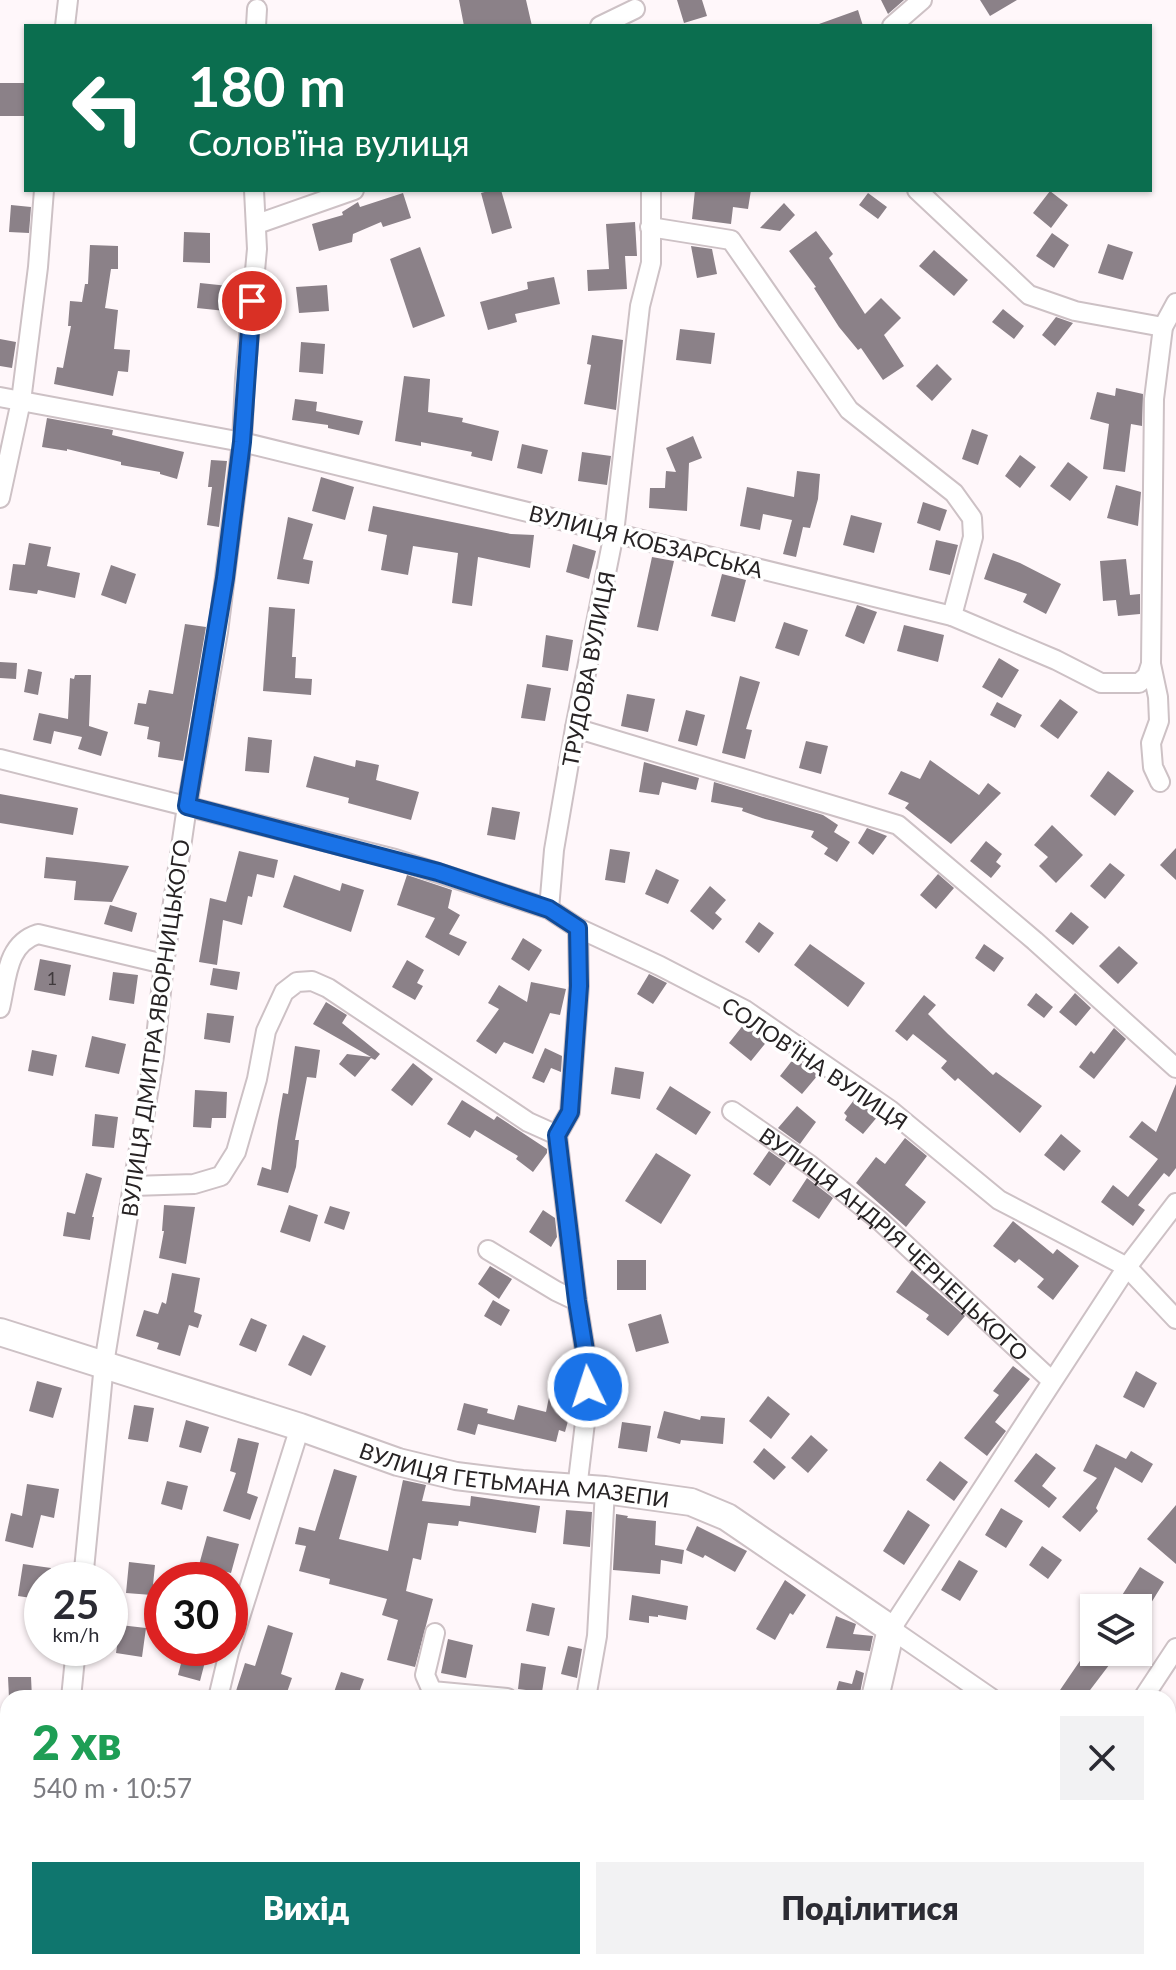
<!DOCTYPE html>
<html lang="uk">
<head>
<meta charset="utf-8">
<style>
	body { margin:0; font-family:Lato,sans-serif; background:#f2f2f3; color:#2b2b33; height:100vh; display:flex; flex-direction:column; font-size:30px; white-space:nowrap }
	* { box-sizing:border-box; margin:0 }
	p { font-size:26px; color:#7c7c81 }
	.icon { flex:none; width:44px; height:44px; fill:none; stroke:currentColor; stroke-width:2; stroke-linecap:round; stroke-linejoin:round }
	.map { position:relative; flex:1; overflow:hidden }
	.drawer { position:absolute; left:0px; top:1690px; width:1176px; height:280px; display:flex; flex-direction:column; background:#fff; border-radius:24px 24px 0 0; box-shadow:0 2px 6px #0004 }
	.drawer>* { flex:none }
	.guide { position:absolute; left:24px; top:24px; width:1128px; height:168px; border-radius:0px; box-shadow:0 2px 6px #0004; background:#0b6e4f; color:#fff; overflow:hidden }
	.controls { position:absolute; left:1080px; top:1594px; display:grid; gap:16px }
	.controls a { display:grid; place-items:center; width:72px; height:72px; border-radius:0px; background:#fff; box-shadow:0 2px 6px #0004; font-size:40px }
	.speed { position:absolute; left:24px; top:1562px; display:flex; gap:16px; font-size:40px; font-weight:700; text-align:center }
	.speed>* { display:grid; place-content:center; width:104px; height:104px; border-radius:50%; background:#fff; box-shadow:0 2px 6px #0004; line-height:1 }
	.speed small { font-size:20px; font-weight:400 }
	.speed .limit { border:12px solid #d22; background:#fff; color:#111 }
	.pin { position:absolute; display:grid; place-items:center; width:68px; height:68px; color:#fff; margin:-34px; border:4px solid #fff; border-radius:50%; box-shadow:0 2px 8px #0007 }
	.me { position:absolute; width:88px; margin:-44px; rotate:356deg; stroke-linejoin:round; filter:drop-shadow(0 0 6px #0008) }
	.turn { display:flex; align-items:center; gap:28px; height:168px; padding:0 32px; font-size:36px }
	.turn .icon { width:104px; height:104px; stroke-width:2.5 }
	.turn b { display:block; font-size:56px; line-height:68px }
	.round { display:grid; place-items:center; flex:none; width:84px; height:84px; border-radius:0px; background:#f2f2f3 }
	.head { display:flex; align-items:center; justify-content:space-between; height:136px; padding:0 32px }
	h1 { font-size:48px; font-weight:800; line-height:60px; color:#1e9e55 }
	.cta { display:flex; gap:16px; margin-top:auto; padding:16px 32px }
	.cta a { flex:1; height:92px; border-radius:0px; background:#0f766e; color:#fff; font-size:32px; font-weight:800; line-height:92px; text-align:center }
	.cta a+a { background:#f2f2f3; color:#2b2b33 }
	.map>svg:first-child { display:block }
	.building { fill:#8b8188 }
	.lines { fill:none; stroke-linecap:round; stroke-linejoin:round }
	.street-casing { stroke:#cdc1c5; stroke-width:22 }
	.secondary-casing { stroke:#cdc1c5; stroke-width:30 }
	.street { stroke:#fff; stroke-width:18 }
	.secondary { stroke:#fff; stroke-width:26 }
	.route-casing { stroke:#114b97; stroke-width:20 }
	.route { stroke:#1a73e8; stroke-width:14 }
	.labels { text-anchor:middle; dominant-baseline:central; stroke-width:7; stroke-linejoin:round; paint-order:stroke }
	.number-label { font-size:18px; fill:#403a3d }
	.street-label { font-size:22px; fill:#272324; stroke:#fff }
</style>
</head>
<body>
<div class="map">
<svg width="1176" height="1970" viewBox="0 0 1176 1970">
	<rect width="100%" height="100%" fill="#fff7fa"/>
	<!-- building -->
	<path class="building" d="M459,0H526L532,26H464Z
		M677,0H702L707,16L684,23Z
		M881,0H904L888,14Z
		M980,0H1017L990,16Z
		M858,10L863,26H819V24Z
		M0,83H26V116H0Z
		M492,190H501L512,228L492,234L481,193Z
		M695,190H751L748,209L733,207L731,224L692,219Z
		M1050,191L1068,205L1051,228L1033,213Z
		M403,193L411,218L383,227L381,222L353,234L352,242L319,251L312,224L343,215L342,212L358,202L360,207Z
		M868,193L887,207L878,219L859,205Z
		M784,203L795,215L780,231L760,228Z
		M11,205L31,207L29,233L9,232Z
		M635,222L637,256H625L627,289L588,291L587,270L609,269L606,224Z
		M816,231L833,254L829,258L865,314L881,298L901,318L884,335L904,366L883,380L861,348L858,350L839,327L814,288L816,287L789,251Z
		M184,232L210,233V263L183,262Z
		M1052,233L1069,245L1054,268L1036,256Z
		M1108,244L1133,252L1123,280L1098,273Z
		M90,245L118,246V269H111L105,308L118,310L114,349L130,350L128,372L118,371L113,396L54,384L57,367L63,368L71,326H68L70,301L82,302L85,284H88Z
		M691,246L712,249L717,274L697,278Z
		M420,247L445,316L413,328L390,259Z
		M934,250L968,280L954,296L919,266Z
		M554,277L560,304L515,314L517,322L488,330L480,302L528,289L527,282Z
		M200,283L238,287L235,312L197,308Z
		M327,285L329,311L299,313L296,287Z
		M1003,309L1024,326L1014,339L992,322Z
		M1056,317L1073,323L1055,346L1042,335Z
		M680,329L715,333L711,364L676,360Z
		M592,335L623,340L616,410L584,404L591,365L587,364Z
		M0,339L16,342L12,368L0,366Z
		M301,342L325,344L323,374L299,372Z
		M937,364L952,379L932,401L916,386Z
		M404,376L430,379L428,412L463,418L462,422L499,431L492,461L471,456L472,452L421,442V446L395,441Z
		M1116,388L1143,394L1142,426L1131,424L1125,472L1103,469L1109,424L1090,419L1097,392L1115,396Z
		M295,399L317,402L316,411L363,421L359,435L328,428V425L292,420Z
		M47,418L113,430L112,435L184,452L177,479L160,474V472L121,465V462L67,449V451L42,447Z
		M972,429L988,435L978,465L962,459Z
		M693,436L702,458L689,463L687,511L649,508L650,488H665L666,471L676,472L666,448Z
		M522,444L548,450L542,474L517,468Z
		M582,452L611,456L607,485L578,481Z
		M1020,455L1036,467L1020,488L1005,476Z
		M211,460L227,461L219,527L207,525L212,487H208Z
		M1068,462L1088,477L1070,501L1050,486Z
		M797,471L820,474L818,499L810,528L803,527L796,557L783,554L792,520L763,514L760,530L740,526L747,487L794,497Z
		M321,477L354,487L345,520L312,511Z
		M1116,485L1141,492L1138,526L1107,518Z
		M923,502L947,510L940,531L917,523Z
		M373,506L511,534L534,535L530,568L478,557L472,606L452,603L458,553L413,546L408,575L381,570L387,535L368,531Z
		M851,515L882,523L874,553L843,545Z
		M288,517L313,524L303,559L313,561L309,584L277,579Z
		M936,540L958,545L950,575L929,570Z
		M29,543L51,547L47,566L80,573L75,598L38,590L37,594L9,590L13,564L25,565Z
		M573,544L596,551L589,579L566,572Z
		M993,553L1020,563L1061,584L1046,614L1023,602L1027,594L984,579Z
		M652,557L674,561L658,631L637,627Z
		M1126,559L1130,595L1140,594V614L1118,616L1116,600L1103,601L1100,561Z
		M111,565L136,574L126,604L101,595Z
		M722,574L746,580L735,622L711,616Z
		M857,605L877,612L864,644L845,636Z
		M269,607L295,609L292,657H296L295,678L312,679L311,695L263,691Z
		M784,622L808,630L799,656L775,648Z
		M185,624L206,627L183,761L158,757L160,742L147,739L149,727L134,724L138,703L146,704L149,690L173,694Z
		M904,625L944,635L938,662L897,651Z
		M546,635L573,640L568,671L542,667Z
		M999,658L1019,670L1002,698L982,687Z
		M0,662L17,663L16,679L0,678Z
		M28,669L42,672L38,695L24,692Z
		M75,675H91L89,726L108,732L101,756L78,749L82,737L54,731L51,744L33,740L39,713L68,719L70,678L74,679Z
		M740,676L760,682L746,729L752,730L745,759L722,753Z
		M527,684L551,688L545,721L521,718Z
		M627,694L655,699L648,732L621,726Z
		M1060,699L1078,712L1058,739L1040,726Z
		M997,702L1022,715L1015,728L990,715Z
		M686,710L705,715L697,746L678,741Z
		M248,737L272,740L269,773L245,771Z
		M806,741L828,746L821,774L799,768Z
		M314,756L355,767L356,760L379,765L376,780L419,792L411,820L348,803L349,798L306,787Z
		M930,760L979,795L988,783L1001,793L951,844L905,808L909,803L888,794L901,771L920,779Z
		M644,762L699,778L696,790L662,782L659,795L639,792Z
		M1108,771L1134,791L1115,816L1090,796Z
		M714,782L823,815L838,825L834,832L850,842L837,862L824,854L828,848L811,837L814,831L765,819L742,811L743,808L711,802Z
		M0,794L78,808L73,835L0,823Z
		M492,807L520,812L515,840L487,835Z
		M1052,825L1083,855L1056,883L1039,866L1048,857L1034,845Z
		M867,828L887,836L873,855L858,843Z
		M986,841L1002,854L996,862L1001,866L991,878L970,861Z
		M1176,848V880L1160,865Z
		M610,849L630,852L625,883L605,880Z
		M239,851L278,860L274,878L257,874L252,897L248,896L242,925L223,920L217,965L199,962L210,898L226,902Z
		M46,857L96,862L129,866L112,902L74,900L76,881L44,878Z
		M1110,863L1125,875L1105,899L1090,886Z
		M656,869L679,880L668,904L645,894Z
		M938,874L954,888L936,909L920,895Z
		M294,875L340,891L342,883L364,890L351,932L283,907Z
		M407,875L452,890L448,908L460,915L449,934L467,942L459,956L425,937L435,918L397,905Z
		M710,886L726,900L715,913L722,919L713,930L690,911Z
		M110,905L137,913L132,932L104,924Z
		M1071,912L1089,927L1073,945L1055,931Z
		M759,922L774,933L759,953L745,942Z
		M523,938L542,950L529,971L511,959Z
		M810,944L865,983L848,1007L794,965Z
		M984,944L1004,958L994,972L975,958Z
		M1119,946L1138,963L1118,984L1099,966Z
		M40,959L71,965L65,996L34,990Z
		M407,960L424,970L417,983L423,986L415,1000L392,987Z
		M213,968L240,972L237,990L210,985Z
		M113,972L138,975L134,1004L109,1000Z
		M649,974L667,983L653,1004L637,994Z
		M531,982L566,989L560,1015L550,1013L533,1054L504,1042L496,1054L476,1041L499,1009L488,1003L499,985L527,1002Z
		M1036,993L1053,1007L1044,1018L1027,1005Z
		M1075,993L1091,1008L1076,1026L1059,1012Z
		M924,995L936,1005L928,1014L948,1034L993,1075L996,1072L1042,1106L1020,1133L958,1078L955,1081L941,1068L947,1061L913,1034L907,1041L895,1031Z
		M326,1002L347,1015L342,1023L380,1054L375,1060L371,1058L355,1077L339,1064L347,1054L371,1057L313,1024Z
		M207,1013L234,1016L230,1043L204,1039Z
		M744,1024L768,1040L751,1061L729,1043Z
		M1114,1028L1126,1039L1094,1079L1079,1067L1091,1051L1094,1054Z
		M92,1036L126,1044L119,1074L85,1067Z
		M295,1046L320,1050L316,1078L307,1077L295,1140H299L296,1167L288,1193L257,1185L262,1167L271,1170L278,1121L283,1093L288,1094Z
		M545,1048L562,1056L561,1072L551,1068L544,1083L532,1078Z
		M32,1050L57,1055L53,1076L28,1071Z
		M794,1058L818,1075L802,1094L780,1076Z
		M413,1063L433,1079L412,1106L391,1090Z
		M615,1067L644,1072L640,1099L611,1094Z
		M1176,1084V1168L1169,1177L1164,1173L1138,1205L1145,1210L1133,1226L1101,1202L1113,1185L1128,1197L1158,1159L1129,1137L1142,1121L1156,1132Z
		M670,1086L711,1112L696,1135L656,1109Z
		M195,1090L227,1092L226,1118H212L211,1128L193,1127Z
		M462,1100L494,1120L497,1116L547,1149V1153L533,1172L516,1159L518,1156L475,1130L470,1138L447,1124Z
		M854,1100L878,1116L863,1134L845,1120L847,1116L844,1113Z
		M797,1106L816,1122L800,1144L778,1128Z
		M95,1114L118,1117L114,1148L92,1146Z
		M1061,1134L1081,1151L1064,1171L1044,1155Z
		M905,1138L927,1156L905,1185L926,1202L906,1227L856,1183L876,1157L885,1164Z
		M769,1151L786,1163L770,1186L753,1174Z
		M656,1153L691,1175L661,1224L625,1201Z
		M86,1173L102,1178L92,1217H94L90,1240L63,1236L67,1212L75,1214Z
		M807,1178L833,1198L819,1219L792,1201Z
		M164,1205L195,1207L186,1264L159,1258L164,1231H162Z
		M289,1205L318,1215L310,1242L280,1232Z
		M330,1206L350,1212L344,1230L324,1223Z
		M543,1210L555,1218L557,1237L551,1247L529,1232Z
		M1013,1221L1053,1254L1057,1249L1079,1266L1053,1300L1037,1287L1044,1279L1019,1259L1015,1263L993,1246Z
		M617,1260H646V1290H617Z
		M490,1266L512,1279L499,1299L478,1284Z
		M912,1270L965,1316L948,1336L926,1319L929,1315L896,1292Z
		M172,1273L200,1278L194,1312L202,1315L198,1328L189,1325L180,1356L157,1349L159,1343L136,1336L144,1310L158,1314L162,1302L166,1304Z
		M493,1300L510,1310L501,1326L484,1316Z
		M661,1314L669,1343L636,1352L628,1324Z
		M251,1318L267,1325L256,1352L239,1345Z
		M303,1335L326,1346L311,1376L288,1365Z
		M1013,1366L1030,1379L995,1422L1006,1431L987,1456L964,1438L999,1395L993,1391Z
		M1136,1371L1157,1383L1144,1408L1123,1397Z
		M37,1381L62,1388L53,1418L29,1411Z
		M768,1396L790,1414L771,1439L749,1421Z
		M549,1397L573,1403L565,1432L559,1430L556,1442L478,1424L475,1435L457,1430L464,1403L488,1409L487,1413L514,1420L518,1405L546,1412Z
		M134,1405L154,1408L148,1442L128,1439Z
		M664,1411L700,1420L701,1416L725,1418L723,1444L681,1440L680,1444L657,1438Z
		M186,1420L209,1427L201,1453L179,1447Z
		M622,1422L651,1426L647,1452L618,1448Z
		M811,1435L828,1450L808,1473L791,1458Z
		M238,1438L259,1443L247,1493L258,1497L250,1520L223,1511L236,1473L230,1471Z
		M1096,1444L1126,1459L1131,1451L1153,1464L1142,1483L1115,1467L1096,1508L1098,1511L1080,1532L1062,1517L1097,1478L1083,1471Z
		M764,1448L786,1467L774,1480L753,1462Z
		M1036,1453L1056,1468L1042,1486L1057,1498L1049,1508L1014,1481Z
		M940,1461L968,1482L954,1501L926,1480Z
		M334,1469L357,1476L339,1539L388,1551L403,1480L426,1485L422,1501L470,1506L471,1496L540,1506L536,1533L459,1521L458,1526L428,1523L421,1560L413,1558L406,1591L433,1599L415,1667L387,1660L398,1620L382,1615L387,1599L329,1584L330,1579L299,1571L306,1546L295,1544L299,1527L315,1531Z
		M167,1481L188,1486L182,1510L161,1504Z
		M27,1484L59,1489L54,1518L41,1515L33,1548L5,1541L11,1513L22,1516Z
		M1176,1505V1564L1147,1539Z
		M1001,1508L1023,1521L1006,1548L985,1535Z
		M566,1510L592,1512L590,1547L563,1544Z
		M908,1510L930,1525L904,1565L883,1551Z
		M616,1514L628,1516L627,1518L656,1521L655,1545L684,1550L682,1564L661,1560L660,1574L613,1570Z
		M697,1526L747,1551L735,1572L705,1555L703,1558L686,1550Z
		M207,1536L239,1544L231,1573L199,1565Z
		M1042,1546L1062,1560L1048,1579L1029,1565Z
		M959,1560L978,1571L960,1601L941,1590Z
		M129,1562L155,1565L152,1595L126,1593Z
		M23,1564L51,1568L49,1580H42V1593L39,1592L38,1599L18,1596Z
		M1140,1567L1164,1582L1143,1616L1138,1613V1608H1131L1119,1600Z
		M785,1580L806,1595L793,1615L790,1613L775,1640L756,1629Z
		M632,1595L688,1606L686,1620L658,1615V1617L649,1616V1623L629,1620Z
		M532,1603L555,1608L549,1636L526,1631Z
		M836,1616L856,1624L853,1634L873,1636L870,1651L826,1648Z
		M120,1625L146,1628L142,1657L116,1653Z
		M268,1625L293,1633L281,1674L292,1678L285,1698L261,1690L258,1698L236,1691L245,1663L255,1666Z
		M448,1639L473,1645L466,1678L441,1673Z
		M568,1646L582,1649L577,1678L561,1674Z
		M185,1648L207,1654L200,1681L178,1675Z
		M1086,1652H1119L1084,1698H1065L1058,1693Z
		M521,1663L546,1667L542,1692L518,1689Z
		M856,1670L864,1673L859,1698H834L839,1681L852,1684Z
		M341,1672L364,1679L357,1698H332Z
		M8,1677H31L32,1698H9Z"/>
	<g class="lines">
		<defs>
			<g id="street">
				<path d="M65,26L68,0"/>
				<path d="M256,26L257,9"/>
				<path d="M600,26L635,9"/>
				<path d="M892,26L922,0"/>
				<path d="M917,190L1029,295L1075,311L1163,327"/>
				<path d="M257,224L354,190"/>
				<path d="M650,227L731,240L849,410L954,493L972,518L973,537L952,616"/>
				<path d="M0,397L242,442L952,616L1056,660L1101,683H1139L1147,676L1151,664L1158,697L1159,721L1151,743L1153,767L1160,782"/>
				<path d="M0,498L21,401L38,267L44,190"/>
				<path d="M1151,664L1154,399L1163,327L1176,303"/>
				<path d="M575,728L898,825L1035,941L1176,1068"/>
				<path d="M0,759L395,859L549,909L578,928L660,966L745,1010L890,1110L999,1200L1127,1267L1176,1319"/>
				<path d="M549,909L554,850L575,728L614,533L640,306L651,263V190"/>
				<path d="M0,1008C7,979 6,944 38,934L164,964"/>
				<path id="s1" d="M732,1111L810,1165L879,1220L1052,1381"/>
				<path d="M133,1186L194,1184L221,1176L236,1152L257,1079L266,1031L284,992L297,982L312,981L328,988L528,1122L557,1135"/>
				<path d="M488,1250L556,1291L577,1301"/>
				<path d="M577,1489L587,1406L588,1369L577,1301L557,1135L570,1112L579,986L578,928"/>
				<path d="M83,1580L104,1364L154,1056L164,964L187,806L218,632L242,442L245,379L257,249L254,190"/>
				<path d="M435,1633L425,1675L432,1691L507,1698"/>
				<path d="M71,1698L76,1648"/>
				<path d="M218,1698L229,1652L300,1427"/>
				<path d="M586,1698L597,1636L605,1490"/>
				<path d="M991,1698L891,1629L1127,1267L1176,1203"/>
				<path d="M1143,1698L1176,1648"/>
				<path d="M1168,1818L1176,1822"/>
				<path d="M0,1852L8,1849"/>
				<path d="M38,1970L39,1962"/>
				<path d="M559,1970L562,1962"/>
			</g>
			<g id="secondary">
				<path id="s2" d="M0,1332L300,1427L398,1462L456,1476L522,1484L605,1490L691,1502L727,1517L891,1629L875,1698"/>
				<path d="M847,1970L848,1962"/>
			</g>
		</defs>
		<!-- street casing -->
		<use href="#street" class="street-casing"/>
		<!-- secondary casing -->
		<use href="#secondary" class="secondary-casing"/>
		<!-- street -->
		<use href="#street" class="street"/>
		<!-- secondary -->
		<use href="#secondary" class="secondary"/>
	</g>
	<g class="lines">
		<defs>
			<path id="route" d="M252,301L242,442L225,578L187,806L438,872L549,909L578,928L579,986L570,1112L557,1135L577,1301L588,1369V1387"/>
		</defs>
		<!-- route casing -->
		<use href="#route" class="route-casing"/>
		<!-- route -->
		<use href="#route" class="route"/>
	</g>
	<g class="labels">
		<!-- number labels -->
		<g class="number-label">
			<text x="52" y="978">1</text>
		</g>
		<!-- street labels -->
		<g class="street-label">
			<text transform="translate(646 541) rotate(14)">ВУЛИЦЯ КОБЗАРСЬКА</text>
			<text transform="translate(588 669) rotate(-79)">ТРУДОВА ВУЛИЦЯ</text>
			<text transform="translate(155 1028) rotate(-82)">ВУЛИЦЯ ДМИТРА ЯВОРНИЦЬКОГО</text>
			<text transform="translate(815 1063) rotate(34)">СОЛОВ'ЇНА ВУЛИЦЯ</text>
			<text stroke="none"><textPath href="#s1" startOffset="210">ВУЛИЦЯ АНДРІЯ ЧЕРНЕЦЬКОГО</textPath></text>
			<text stroke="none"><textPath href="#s2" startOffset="536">ВУЛИЦЯ ГЕТЬМАНА МАЗЕПИ</textPath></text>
		</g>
	</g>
</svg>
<div class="controls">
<a><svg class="icon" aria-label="layers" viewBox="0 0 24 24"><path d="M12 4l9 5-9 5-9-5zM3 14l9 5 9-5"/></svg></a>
</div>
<div class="speed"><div>25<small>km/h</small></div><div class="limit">30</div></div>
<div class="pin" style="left:252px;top:301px;background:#d93025"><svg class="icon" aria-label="arrive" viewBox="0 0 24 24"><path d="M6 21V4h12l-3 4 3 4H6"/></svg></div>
<svg class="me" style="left:588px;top:1387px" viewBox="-20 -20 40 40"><circle r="17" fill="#1a73e8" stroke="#fff" stroke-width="3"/><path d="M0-11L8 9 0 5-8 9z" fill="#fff"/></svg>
<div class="guide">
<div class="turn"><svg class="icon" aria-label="left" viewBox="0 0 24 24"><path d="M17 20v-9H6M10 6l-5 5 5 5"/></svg><div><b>180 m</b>Солов'їна вулиця</div></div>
</div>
<section class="drawer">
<div class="head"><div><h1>2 хв</h1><p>540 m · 10:57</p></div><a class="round"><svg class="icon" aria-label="close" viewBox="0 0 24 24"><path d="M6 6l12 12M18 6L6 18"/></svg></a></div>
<div class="cta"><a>Вихід</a><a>Поділитися</a></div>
</section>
</div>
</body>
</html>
